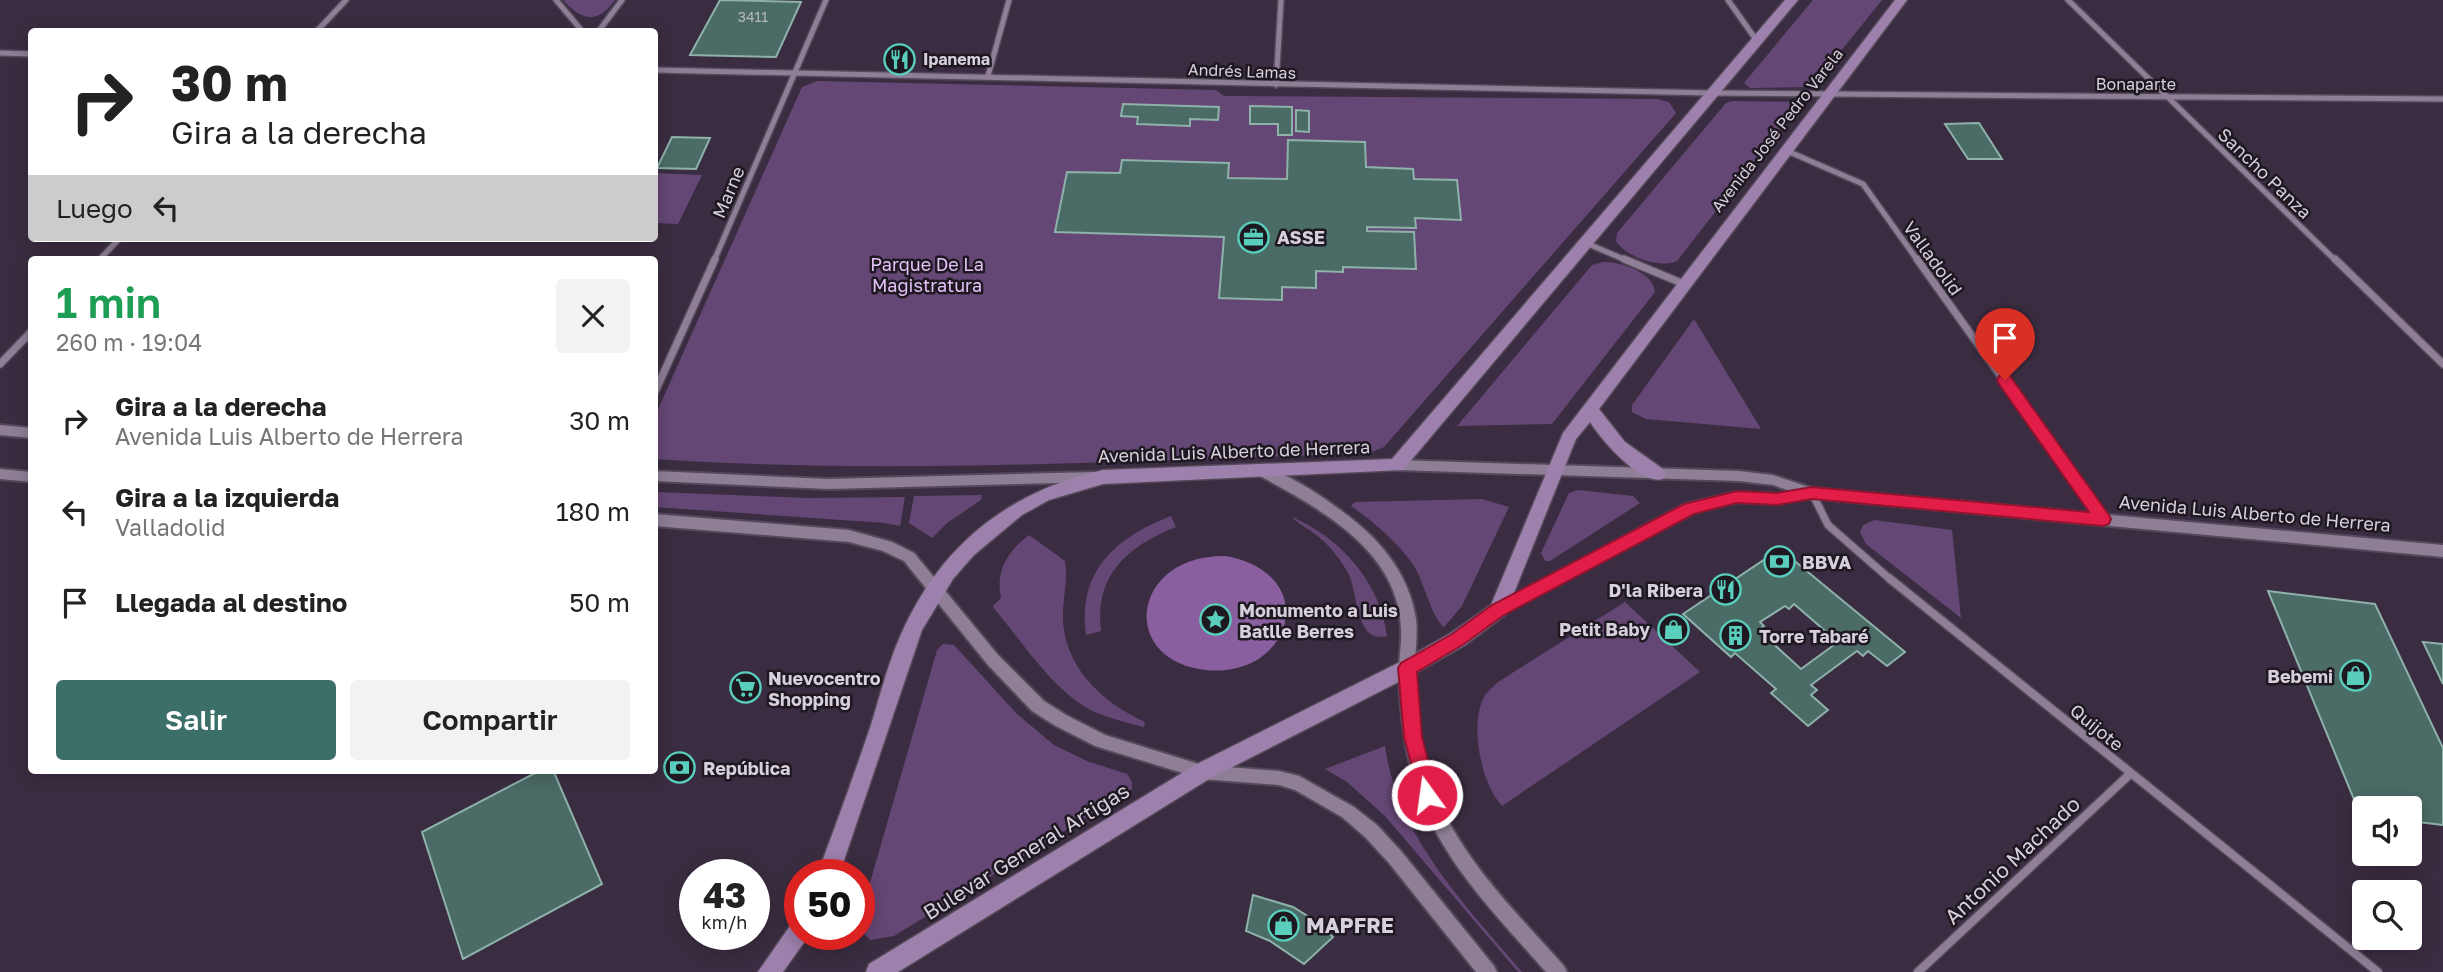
<!DOCTYPE html>
<html lang="es">
<head>
<meta charset="utf-8">
<style>
	body { margin:0; font-family:"Golos Text",sans-serif; background:#f2f2f2; color:#222; height:100vh; display:flex; flex-direction:column; font-size:26px; white-space:nowrap }
	* { box-sizing:border-box; margin:0 }
	p { font-size:23px; color:#767676 }
	.icon { flex:none; width:38px; height:38px; fill:none; stroke:currentColor; stroke-width:2; stroke-linecap:round; stroke-linejoin:round }
	.map { position:relative; flex:1; overflow:hidden }
	.side { position:absolute; left:28px; top:256px; width:630px; height:518px; display:flex; flex-direction:column; background:#fff; border-radius:7px; box-shadow:0 4px 18px #0003 }
	.side>* { flex:none }
	.banner { position:absolute; left:28px; top:28px; width:630px; height:214px; border-radius:7px; box-shadow:0 4px 18px #0003; background:#fff; color:#222; overflow:hidden }
	.controls { position:absolute; left:2352px; top:796px; display:grid; gap:14px }
	.controls a { display:grid; place-items:center; width:70px; height:70px; border-radius:7px; background:#fff; box-shadow:0 4px 18px #0003; font-size:35px }
	.speed { position:absolute; left:679px; top:859px; display:flex; gap:14px; font-size:35px; font-weight:700; text-align:center }
	.speed>* { display:grid; place-content:center; width:91px; height:91px; border-radius:50%; background:#fff; box-shadow:0 4px 18px #0003; line-height:1 }
	.speed small { font-size:18px; font-weight:400 }
	.speed .limit { border:10px solid #d22; background:#fff; color:#111 }
	.pin { position:absolute; display:grid; place-items:center; width:60px; height:60px; color:#fff; margin:-72px -30px; border-radius:50% 50% 50% 0; rotate:-45deg; box-shadow:0 0 7px #0007 }
	.pin .icon { rotate:45deg }
	.me { position:absolute; width:77px; margin:-38px; rotate:346deg; stroke-linejoin:round; filter:drop-shadow(0 0 5px #0008) }
	.turn { display:flex; align-items:center; gap:24px; height:147px; padding:0 28px; font-size:32px }
	.turn .icon { width:91px; height:91px; stroke-width:2.5 }
	.turn b { display:block; font-size:49px; line-height:60px }
	.then { display:flex; align-items:center; height:66px; padding:0 28px; background:#0003; gap:14px; font-size:26px }
	.round { display:grid; place-items:center; flex:none; width:74px; height:74px; border-radius:7px; background:#f2f2f2 }
	.headline { display:flex; align-items:center; justify-content:space-between; height:119px; padding:0 28px }
	h1 { font-size:42px; font-weight:600; line-height:52px; color:#1e9e55 }
	.cta { display:flex; gap:14px; margin-top:auto; padding:14px 28px }
	.cta a { flex:1; height:80px; border-radius:7px; background:#3b6f68; color:#fff; font-size:28px; font-weight:600; line-height:80px; text-align:center }
	.cta a+a { background:#f2f2f2; color:#222 }
	ul { padding:0; list-style:none }
	li { display:flex; align-items:center; gap:21px; height:91px; padding:0 28px }
	li div { flex:1 }
	li b { display:block; font-size:26px }
	li em { font-style:normal }
	.map>svg:first-child { display:block }
	.green { fill:#654775 }
	.water { fill:#895f9f }
	.building { fill:#4b6b66; stroke:#8eb1aa; stroke-width:2; fill-rule:evenodd }
	.lines { fill:none; stroke-linecap:round; stroke-linejoin:round }
	.street-far2-casing { stroke:#544959; stroke-width:8 }
	.street-far1-casing { stroke:#544959; stroke-width:10 }
	.street-casing { stroke:#544959; stroke-width:11 }
	.secondary-casing { stroke:#544959; stroke-width:4 }
	.primary-casing { stroke:#544959; stroke-width:3 }
	.street-far2 { stroke:#8e7f96; stroke-width:5 }
	.street-far1 { stroke:#8e7f96; stroke-width:7 }
	.street { stroke:#8e7f96; stroke-width:8 }
	.secondary { fill:#8e7f96; fill-rule:evenodd }
	.primary { fill:#9e80ad; fill-rule:evenodd }
	.route { fill:#e11d48; stroke:#92132f; stroke-width:2 }
	.labels { text-anchor:middle; dominant-baseline:central; stroke-width:5; stroke-linejoin:round; paint-order:stroke }
	.number-label { font-size:14px; fill:#b4b6be }
	.far-poi-label { font-size:16px; font-weight:bold; fill:#d7cfdb; stroke:#1e1821; text-anchor:start }
	.far-street-label { font-size:16px; fill:#d7cfdb; stroke:#1e1821 }
	.street-label { font-size:18px; fill:#d7cfdb; stroke:#1e1821 }
	.poi-label { font-size:18px; font-weight:bold; fill:#d7cfdb; stroke:#1e1821; text-anchor:start }
	.park-label { font-size:18px; fill:#e3c0f6; stroke:#1e1821 }
	.near-street-label { font-size:21px; fill:#d7cfdb; stroke:#1e1821 }
	.near-poi-label { font-size:21px; font-weight:bold; fill:#d7cfdb; stroke:#1e1821; text-anchor:start }
</style>
</head>
<body>
<div class="map">
<svg width="2443" height="972" viewBox="0 0 2443 972">
	<rect width="100%" height="100%" fill="#3a2d41"/>
	<!-- green -->
	<path class="green" d="M563,0H615C597,25 581,20 563,0Z
		M1813,0H1882L1812,87L1750,88L1744,83Z
		M817,81L1216,90L1224,96L1657,99L1669,102L1676,113L1384,447L1367,454C1130,460 891,475 655,459V416L802,87Z
		M1733,101L1793,102L1797,107L1677,261C1660,269 1626,257 1616,241L1617,233L1726,103Z
		M655,173L702,175L678,224L655,223Z
		M1603,262C1619,261 1654,272 1655,292L1552,424L1457,426L1592,265Z
		M1694,319L1761,429L1646,419L1632,412V405Z
		M1578,490L1633,496L1640,503L1550,561H1545L1541,553L1569,493Z
		M655,492L809,498L905,497L900,526L885,523L655,507Z
		M982,495L981,500L947,523L932,538L909,523L914,496Z
		M1482,499L1509,507L1462,606L1444,627C1432,619 1423,578 1412,563C1395,540 1374,522 1351,506L1355,502Z
		M1171,516L1176,527C1128,546 1094,575 1101,631L1086,635C1077,570 1117,537 1171,516Z
		M1292,517C1341,538 1380,582 1387,636C1355,645 1358,590 1348,573C1341,561 1332,548 1321,539C1313,531 1296,523 1292,517Z
		M1874,520L1952,530L1961,618L1866,544L1860,532L1863,525Z
		M1029,535L1065,561C1068,578 1064,593 1063,610C1060,663 1100,702 1145,722L1144,727C1128,723 1112,719 1097,713C1055,694 1025,645 996,611L993,606L1001,598C995,571 1008,551 1029,535Z
		M1625,602L1700,672L1502,806C1481,784 1470,726 1483,699C1486,692 1493,687 1498,682Z
		M943,644L954,645L1017,714L1054,745L1087,761L1127,774L1132,782V789L894,936L870,940L861,930L863,907L937,650Z
		M1385,746C1397,836 1465,905 1522,972H1518L1385,816L1347,782L1325,769Z"/>
	<!-- water -->
	<path class="water" d="M1225,556C1253,560 1286,578 1286,612C1286,632 1274,649 1257,660C1241,669 1223,672 1205,670C1118,660 1131,555 1225,556Z"/>
	<!-- building -->
	<path class="building" d="M720,0L801,2L776,57L690,55Z
		M1123,104L1219,107L1218,120L1190,119V126L1137,124L1138,117L1121,116Z
		M1250,106L1292,107V135H1278V124H1250Z
		M1296,110L1309,111V132L1296,131Z
		M1979,123L2002,159H1968L1945,124Z
		M672,137L710,138L696,169L657,168Z
		M1288,140L1365,142L1366,167L1413,169L1414,179L1457,180L1461,220L1415,218L1416,228L1367,227V231L1414,232L1416,269L1343,267V272L1316,271V288L1282,287V300L1219,298L1224,237L1055,232L1067,172L1120,173L1122,160L1229,163L1228,178L1287,179Z
		M1780,549L1905,652L1887,666L1868,651L1863,656L1857,651L1811,685L1817,690L1811,695L1828,710L1808,726L1771,693L1776,689L1735,653L1731,657L1683,614ZM1794,604L1838,642L1801,669L1758,630L1764,626L1760,622L1785,606L1789,609Z
		M2268,591L2375,604L2443,748V825L2410,821V808H2364V815L2360,814Z
		M2423,642L2443,644V684Z
		M541,770H553L602,884L463,959L422,832Z
		M1253,895L1293,907L1314,920L1333,937L1304,964L1270,941L1246,931Z"/>
	<g class="lines">
		<defs>
			<path id="street-far2" d="M556,0L583,32
				M1728,0L1757,41
				M2068,0L2336,261
				M316,32L346,0
				M598,32L622,0
				M0,53L32,54
				M654,70L1712,93L2443,99
				M988,76L1009,0
				M1276,85L1281,0
				M1785,150L1863,184L1918,261
				M1586,243L1628,261
				M100,259L120,238
				M714,261L826,0"/>
			<path id="street-far1" d="M1624,259L1684,284
				M1917,259L2103,519
				M2335,259L2443,364
				M0,364L32,331
				M654,394L715,259
				M1812,493L1828,525L1891,580"/>
			<path id="street" d="M1889,578L2378,972
				M1918,972L2130,774"/>
			<path id="secondary" d="M0,425L32,428V438L0,435Z
				M1397,460L1739,471L1773,475L1812,488L2443,545V557L1811,498L1777,504L1737,502L1694,513L1498,616L1493,614L1490,610L1493,606L1685,504L1737,492L1777,494L1790,491L1773,485L1739,481L1397,470L1390,465Z
				M1265,467C1290,475 1322,496 1343,512C1379,538 1409,573 1416,619C1418,635 1415,651 1415,666C1414,702 1422,759 1435,792C1461,859 1517,913 1564,966L1567,972H1546C1497,916 1439,859 1416,786C1404,750 1400,708 1399,671C1399,656 1402,642 1401,628C1398,550 1320,509 1260,476L1258,472L1260,468Z
				M0,469L32,472V482L0,479Z
				M654,471L828,479L1094,472L1101,477L1094,482L828,489L654,481Z
				M654,514L849,530L892,542L914,553L998,655L1044,701L1066,715L1105,735L1202,765L1279,771L1299,776L1354,807L1377,825L1401,851L1494,966L1497,972H1476L1389,863L1365,837L1342,817L1295,790L1279,785L1202,779L1095,746L1054,725L1032,711L988,665L904,561L883,551L849,542L654,526Z"/>
			<path id="primary" d="M1785,0H1798L1403,470L1103,484L1049,500L1022,515L974,555L953,579L922,630L839,875H817C836,825 854,775 871,725C880,696 887,667 899,639C938,547 1007,492 1103,470L1392,459Z
				M1895,0H1907L1599,409L1625,442L1663,469L1666,474L1663,479C1640,486 1601,439 1590,422L1576,439L1505,615L1465,645L1414,674L1209,779L898,972H866L869,964L1195,765L1400,662L1451,633L1491,605L1563,433Z
				M800,920V934H810L783,972H758L792,923Z"/>
		</defs>
		<!-- street-far2 casing -->
		<use href="#street-far2" class="street-far2-casing"/>
		<!-- street-far1 casing -->
		<use href="#street-far1" class="street-far1-casing"/>
		<!-- street casing -->
		<use href="#street" class="street-casing"/>
		<!-- secondary casing -->
		<use href="#secondary" class="secondary-casing"/>
		<!-- primary casing -->
		<use href="#primary" class="primary-casing"/>
		<!-- street-far2 -->
		<use href="#street-far2" class="street-far2"/>
		<!-- street-far1 -->
		<use href="#street-far1" class="street-far1"/>
		<!-- street -->
		<use href="#street" class="street"/>
		<!-- secondary -->
		<use href="#secondary" class="secondary"/>
		<!-- primary -->
		<use href="#primary" class="primary"/>
	</g>
	<!-- route -->
	<path class="route" d="M2005,375L2010,376L2109,515L2111,519L2109,524L2103,526L1812,499L1777,505L1737,503L1694,514L1504,615L1464,644L1417,672L1422,737L1437,795L1434,801L1427,804L1421,801L1404,737L1398,668L1401,663L1452,634L1492,605L1684,504L1737,491L1777,493L1812,487L2089,512L1999,384L1997,380L1999,376Z"/>
	<!-- icons -->
	<defs>
		<symbol id="restaurant-ring" viewBox="-11 -11 22 22"><circle r="9.5" fill="#1e1821" stroke="#5acebd" stroke-width="1.5"/><path d="M-5-6h1v4h1v-4h1v4h1v-4h1v5L-1.5 .5V6h-2V.5L-5-1ZM5-6V6H3V1.5H1.5Q1.5-4 5-6Z" fill="#5acebd"/></symbol>
		<symbol id="office-ring" viewBox="-11 -11 22 22"><circle r="9.5" fill="#1e1821" stroke="#5acebd" stroke-width="1.5"/><path d="M-6-3h4V-5.5h4V-3h4V5H-6ZM-1-4.5V-3h2v-1.5ZM-6 0V1H6V0Z" fill="#5acebd"/></symbol>
		<symbol id="bank-ring" viewBox="-11 -11 22 22"><circle r="9.5" fill="#1e1821" stroke="#5acebd" stroke-width="1.5"/><path d="M-6-4H6V4H-6ZM0-2.3a2.3 2.3 0 1 0 0 4.6a2.3 2.3 0 1 0 0-4.6Z" fill="#5acebd"/></symbol>
		<symbol id="sight-ring" viewBox="-11 -11 22 22"><circle r="9.5" fill="#1e1821" stroke="#5acebd" stroke-width="1.5"/><path d="M0-6L1.8-2.2L6-1.7L2.9 1.2L3.7 5.4L0 3.3L-3.7 5.4L-2.9 1.2L-6-1.7L-1.8-2.2Z" fill="#5acebd"/></symbol>
		<symbol id="shop-ring" viewBox="-11 -11 22 22"><circle r="9.5" fill="#1e1821" stroke="#5acebd" stroke-width="1.5"/><path d="M-5-2.5h2.3a2.7 3.5 0 0 1 5.4 0H5L5.5 6h-11ZM-1.5-2.5h3a1.5 2.3 0 0 0-3 0Z" fill="#5acebd"/></symbol>
		<symbol id="building-ring" viewBox="-11 -11 22 22"><circle r="9.5" fill="#1e1821" stroke="#5acebd" stroke-width="1.5"/><path d="M-4-6H4V6H1V3H-1V6H-4ZM-2.5-4.3h1.7v1.8h-1.7ZM.8-4.3h1.7v1.8H.8ZM-2.5-1h1.7V.8h-1.7ZM.8-1h1.7V.8H.8Z" fill="#5acebd"/></symbol>
		<symbol id="supermarket-ring" viewBox="-11 -11 22 22"><circle r="9.5" fill="#1e1821" stroke="#5acebd" stroke-width="1.5"/><path d="M-6-5.5h2.5l.6 2H6L4.5 2H-2.5L-4.4-4H-6ZM-1.5 3.2a1.3 1.3 0 1 0 .1 0ZM3 3.2a1.3 1.3 0 1 0 .1 0Z" fill="#5acebd"/></symbol>
	</defs>
	<g fill-rule="evenodd">
		<use href="#restaurant-ring" x="882" y="42" width="35" height="35"/>
		<use href="#office-ring" x="1236" y="220" width="35" height="35"/>
		<use href="#bank-ring" x="1762" y="544" width="35" height="35"/>
		<use href="#restaurant-ring" x="1708" y="572" width="35" height="35"/>
		<use href="#sight-ring" x="1198" y="602" width="35" height="35"/>
		<use href="#shop-ring" x="1656" y="612" width="35" height="35"/>
		<use href="#building-ring" x="1718" y="618" width="35" height="35"/>
		<use href="#shop-ring" x="2338" y="658" width="35" height="35"/>
		<use href="#supermarket-ring" x="728" y="670" width="35" height="35"/>
		<use href="#bank-ring" x="662" y="750" width="35" height="35"/>
		<use href="#shop-ring" x="1266" y="908" width="35" height="35"/>
	</g>
	<g class="labels">
		<!-- number labels -->
		<g class="number-label">
			<text x="753" y="16">3411</text>
		</g>
		<!-- far-poi labels -->
		<g class="far-poi-label">
			<text x="923" y="59">Ipanema</text>
		</g>
		<!-- far-street labels -->
		<g class="far-street-label">
			<text transform="translate(1242 71) rotate(2)">Andrés Lamas</text>
			<text x="2136" y="84">Bonaparte</text>
			<text transform="translate(1777 130) rotate(-52)">Avenida José Pedro Varela</text>
		</g>
		<!-- street labels -->
		<g class="street-label">
			<text transform="translate(2265 173) rotate(44)">Sancho Panza</text>
			<text transform="translate(728 192) rotate(-67)">Marne</text>
			<text transform="translate(1933 258) rotate(54)">Valladolid</text>
			<text transform="translate(1234 451) rotate(-2)">Avenida Luis Alberto de Herrera</text>
			<text transform="translate(2255 513) rotate(5)">Avenida Luis Alberto de Herrera</text>
			<text transform="translate(2097 727) rotate(39)">Quijote</text>
		</g>
		<!-- poi labels -->
		<g class="poi-label">
			<text x="1277" y="237">ASSE</text>
			<text x="1802" y="562">BBVA</text>
			<text x="1703" y="590" text-anchor="end">D'la Ribera</text>
			<text x="1239" y="610">Monumento a Luis<tspan x="1239" dy="21">Batlle Berres</tspan></text>
			<text x="1650" y="629" text-anchor="end">Petit Baby</text>
			<text x="1759" y="636">Torre Tabaré</text>
			<text x="2333" y="676" text-anchor="end">Bebemi</text>
			<text x="768" y="678">Nuevocentro<tspan x="768" dy="21">Shopping</tspan></text>
			<text x="703" y="768">República</text>
		</g>
		<!-- park labels -->
		<g class="park-label">
			<text x="927" y="264">Parque De La<tspan x="927" dy="21">Magistratura</tspan></text>
		</g>
		<!-- near-street labels -->
		<g class="near-street-label">
			<text transform="translate(1026 851) rotate(-32)">Bulevar General Artigas</text>
			<text transform="translate(2012 860) rotate(-43)">Antonio Machado</text>
		</g>
		<!-- near-poi labels -->
		<g class="near-poi-label">
			<text x="1306" y="925">MAPFRE</text>
		</g>
	</g>
</svg>
<div class="controls">
<a><svg class="icon" aria-label="sound" viewBox="0 0 24 24"><path d="M4 9h4l5-4v14l-5-4H4zM17 9q2 3 0 6"/></svg></a>
<a><svg class="icon" aria-label="search" viewBox="0 0 24 24"><circle cx="10" cy="10" r="6"/><path d="M15 15l6 6"/></svg></a>
</div>
<div class="speed"><div>43<small>km/h</small></div><div class="limit">50</div></div>
<div class="pin" style="left:2005px;top:380px;background:#d93025"><svg class="icon" aria-label="arrive" viewBox="0 0 24 24"><path d="M6 21V4h12l-3 4 3 4H6"/></svg></div>
<svg class="me" style="left:1427px;top:795px" viewBox="-20 -20 40 40"><circle r="17" fill="#e11d48" stroke="#fff" stroke-width="3"/><path d="M0-11L8 9 0 5-8 9z" fill="#fff"/></svg>
<div class="banner">
<div class="turn"><svg class="icon" aria-label="right" viewBox="0 0 24 24"><path d="M7 20v-9h11M14 6l5 5-5 5"/></svg><div><b>30 m</b>Gira a la derecha</div></div>
<div class="then">Luego<svg class="icon" aria-label="left" viewBox="0 0 24 24"><path d="M17 20v-9H6M10 6l-5 5 5 5"/></svg></div>
</div>
<section class="side">
<div class="headline"><div><h1>1 min</h1><p>260 m · 19:04</p></div><a class="round"><svg class="icon" aria-label="close" viewBox="0 0 24 24"><path d="M6 6l12 12M18 6L6 18"/></svg></a></div>
<ul>
<li><svg class="icon" aria-label="right" viewBox="0 0 24 24"><path d="M7 20v-9h11M14 6l5 5-5 5"/></svg><div><b>Gira a la derecha</b><p>Avenida Luis Alberto de Herrera</p></div><em>30 m</em></li>
<li><svg class="icon" aria-label="left" viewBox="0 0 24 24"><path d="M17 20v-9H6M10 6l-5 5 5 5"/></svg><div><b>Gira a la izquierda</b><p>Valladolid</p></div><em>180 m</em></li>
<li><svg class="icon" aria-label="arrive" viewBox="0 0 24 24"><path d="M6 21V4h12l-3 4 3 4H6"/></svg><div><b>Llegada al destino</b></div><em>50 m</em></li>
</ul>
<div class="cta"><a>Salir</a><a>Compartir</a></div>
</section>
</div>
</body>
</html>
